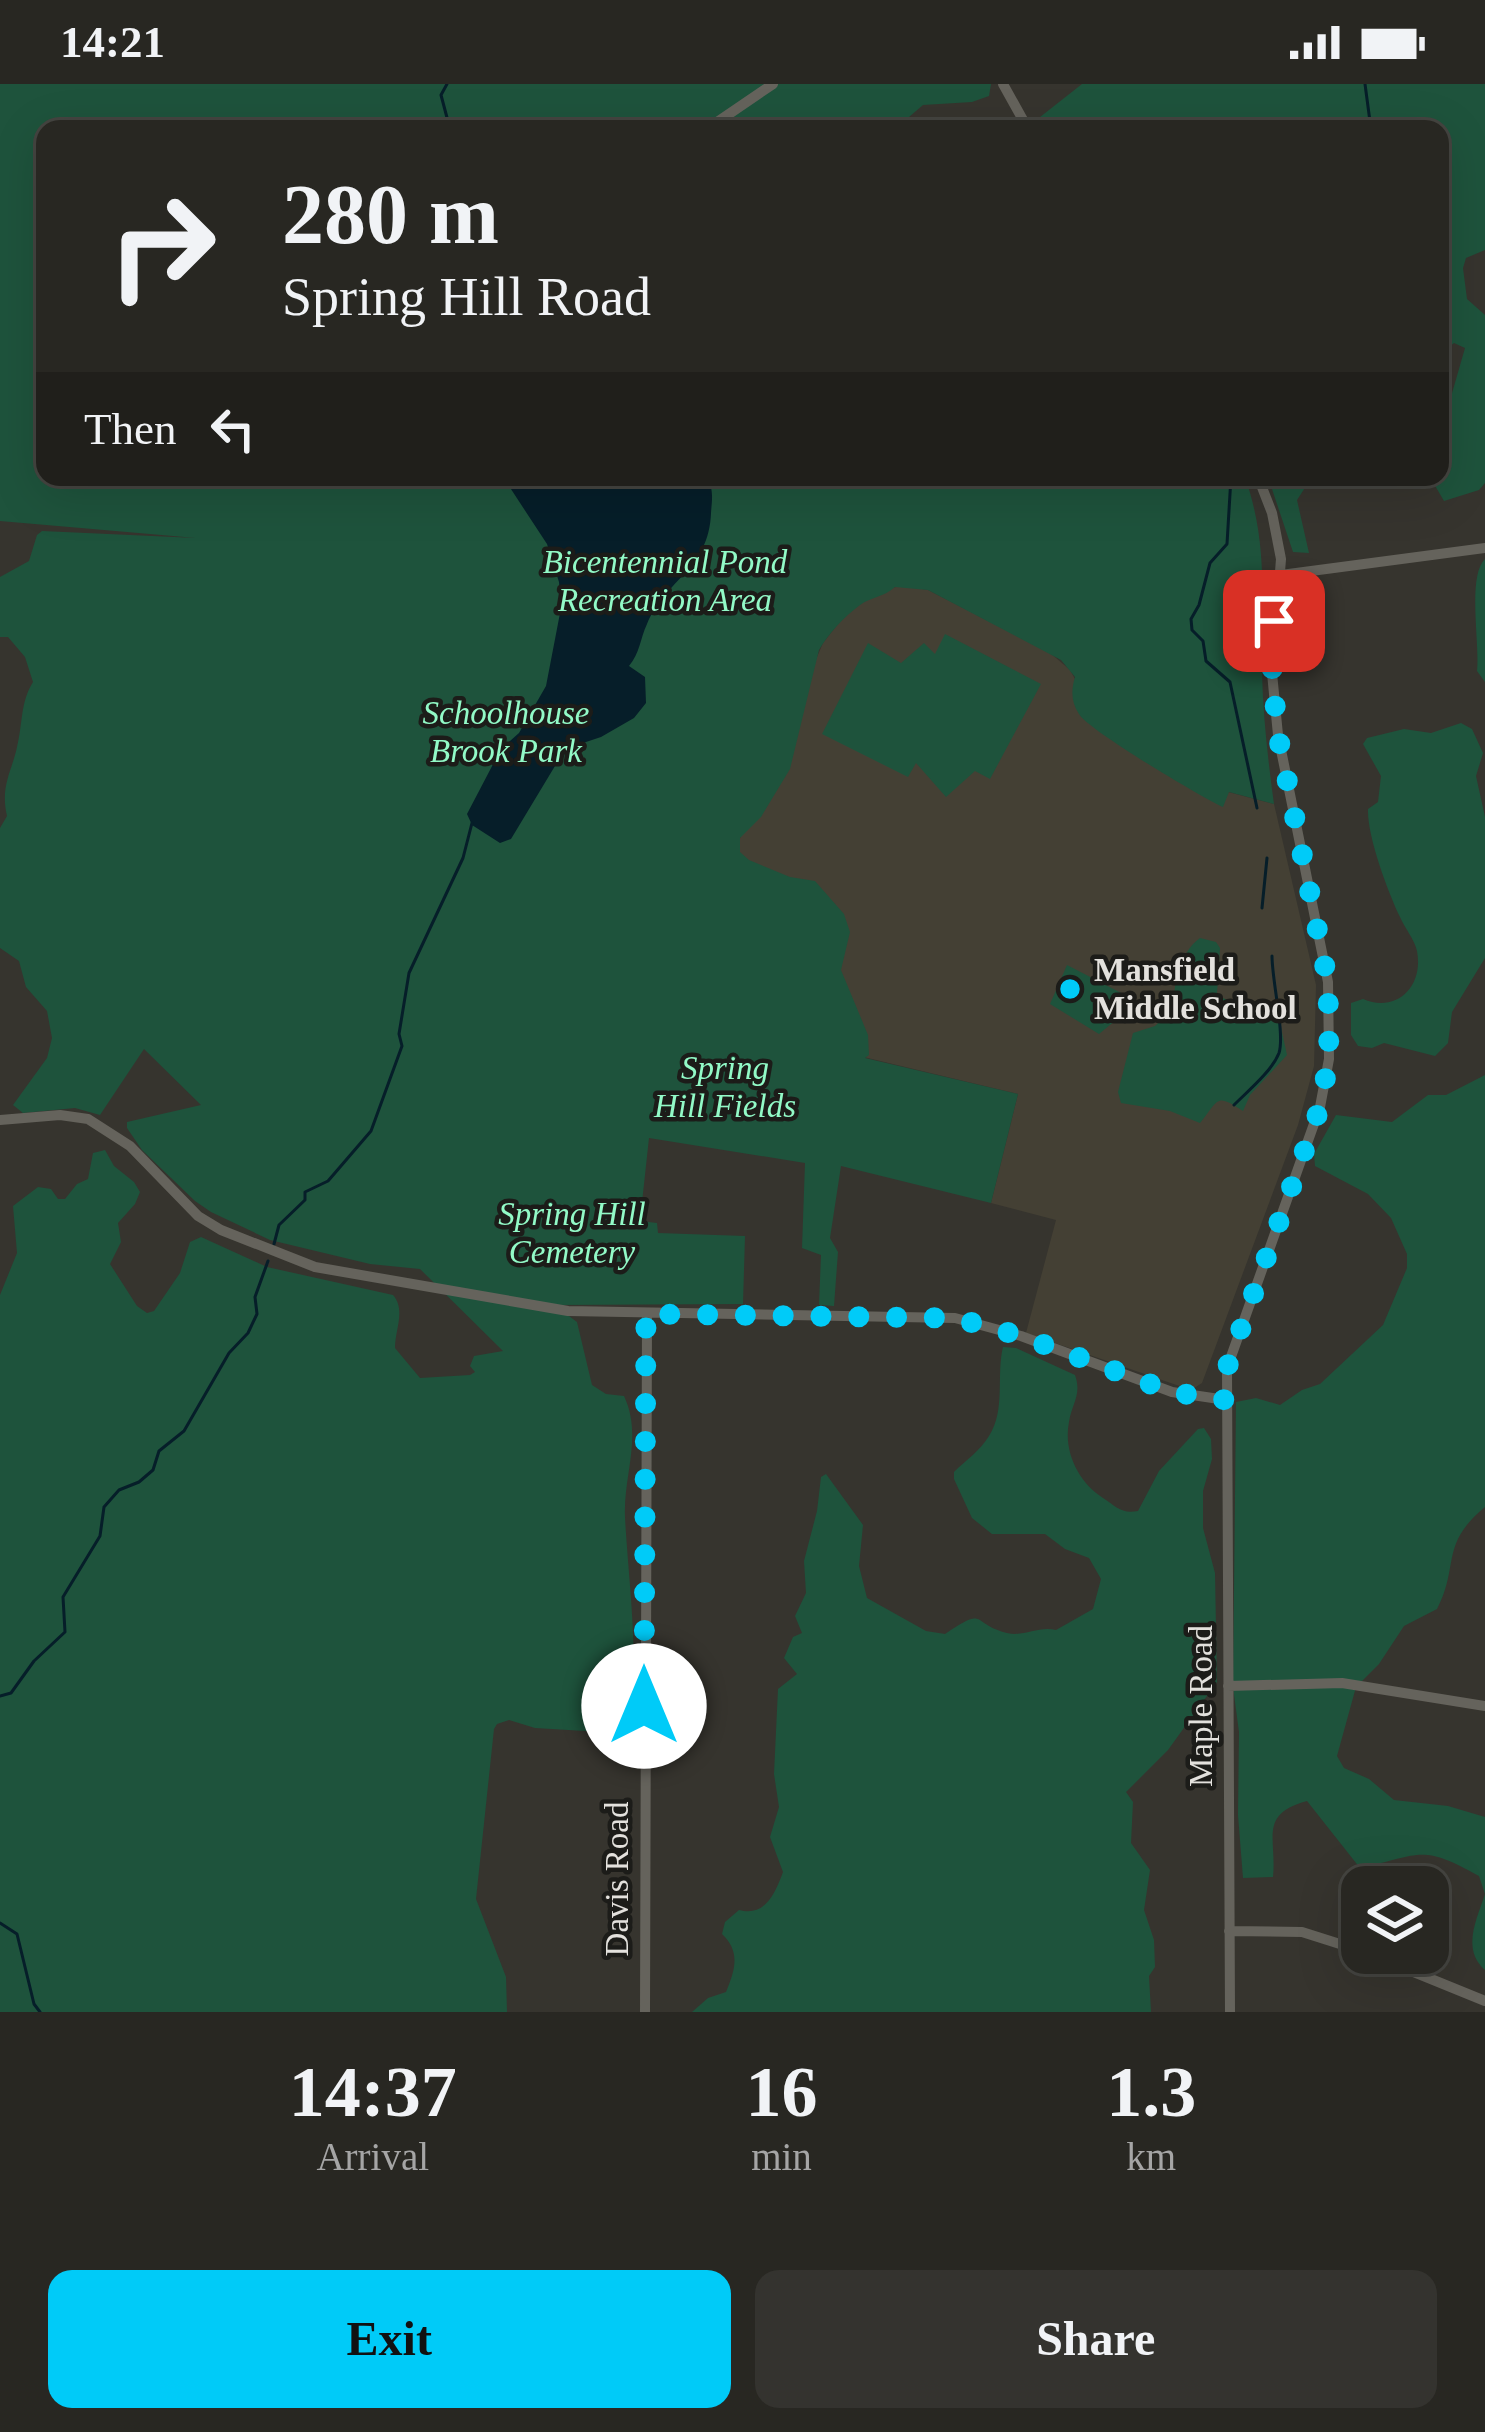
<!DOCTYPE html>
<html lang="en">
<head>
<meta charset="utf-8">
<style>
	body { margin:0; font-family:Georgia,serif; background:#34332f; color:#f1f3f6; height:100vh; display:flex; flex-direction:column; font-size:45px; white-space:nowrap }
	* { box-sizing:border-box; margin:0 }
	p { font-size:39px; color:#a5a5a5 }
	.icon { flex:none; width:66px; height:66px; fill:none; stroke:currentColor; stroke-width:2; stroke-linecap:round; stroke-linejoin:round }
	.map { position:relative; height:1928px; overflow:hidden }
	.panel { display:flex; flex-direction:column; background:#282722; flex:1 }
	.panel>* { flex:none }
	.top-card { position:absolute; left:36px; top:36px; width:1413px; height:366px; border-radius:24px; box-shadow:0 12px 48px #0002,0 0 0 3px #444440; background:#282722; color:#f1f3f6; overflow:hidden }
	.fabs { position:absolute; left:1341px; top:1782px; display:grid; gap:24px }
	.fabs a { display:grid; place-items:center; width:108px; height:108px; border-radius:24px; background:#282722; box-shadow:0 12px 48px #0002,0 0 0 3px #444440; font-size:60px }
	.pin { position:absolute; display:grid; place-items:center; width:102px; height:102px; color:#fff; margin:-51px; border-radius:24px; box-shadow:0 6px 18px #0006 }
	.me { position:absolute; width:132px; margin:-66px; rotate:0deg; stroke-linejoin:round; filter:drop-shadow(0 0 9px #0008) }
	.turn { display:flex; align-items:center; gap:42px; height:252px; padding:0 48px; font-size:54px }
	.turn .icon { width:156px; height:156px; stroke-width:2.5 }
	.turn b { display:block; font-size:84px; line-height:102px }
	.then { display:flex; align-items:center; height:114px; padding:0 48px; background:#0003; gap:24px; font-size:45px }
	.eta { display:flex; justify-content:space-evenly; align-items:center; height:204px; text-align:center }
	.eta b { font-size:72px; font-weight:700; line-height:84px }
	.action { display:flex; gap:24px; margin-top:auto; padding:24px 48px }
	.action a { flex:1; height:138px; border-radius:24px; background:#00cbf8; color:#111; font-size:48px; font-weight:700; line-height:138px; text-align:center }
	.action a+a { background:#34332f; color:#f1f3f6 }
	.status { display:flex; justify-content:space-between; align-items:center; height:84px; padding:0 60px; background:#282722; direction:ltr }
	.status svg { height:33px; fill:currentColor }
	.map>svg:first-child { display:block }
	.built { fill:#444034 }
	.green { fill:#1e533c }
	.water { fill:#061e29 }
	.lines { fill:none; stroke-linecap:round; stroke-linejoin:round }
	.stream { stroke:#061e29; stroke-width:3 }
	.minor { stroke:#65635c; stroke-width:10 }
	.route { stroke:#00cbf8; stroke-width:21; stroke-dasharray:0 37.8 }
	.poi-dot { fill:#00cbf8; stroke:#1c1c19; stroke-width:4.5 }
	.labels { text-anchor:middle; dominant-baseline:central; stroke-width:9; stroke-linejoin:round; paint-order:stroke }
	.park-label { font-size:33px; font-style:italic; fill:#92fac7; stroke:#1c1c19 }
	.poi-label { font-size:33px; font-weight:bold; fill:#e3e1dd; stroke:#1c1c19; text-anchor:start }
	.street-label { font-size:33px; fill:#e3e1dd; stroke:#1c1c19 }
</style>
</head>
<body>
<div class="status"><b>14:21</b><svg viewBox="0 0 49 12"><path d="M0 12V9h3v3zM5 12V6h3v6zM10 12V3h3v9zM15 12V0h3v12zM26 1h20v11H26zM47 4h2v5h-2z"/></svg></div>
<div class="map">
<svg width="1485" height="1928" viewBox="0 0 1485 1928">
	<rect width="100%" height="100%" fill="#36342e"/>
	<!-- built -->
	<path class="built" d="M902,502L928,506L1049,568L1070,586L1077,599L1228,708L1274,720L1316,901L1314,982L1298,1041L1202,1299L1191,1306L1026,1249L1056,1136L991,1119L1018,1010L822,963L735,786L738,759L823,559L849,526L885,505Z"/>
	<!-- green -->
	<path class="green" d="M0,0H991L989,12L972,18L923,21L895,45H45V393H1245C1269,462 1261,517 1262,588C1263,632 1268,676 1274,720L1229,708L1223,723C1201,713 1088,646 1079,630C1071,618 1071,606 1075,593L1061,576L928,506L895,503C884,513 871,513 860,521C844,533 828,550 819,566L790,685L761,733L740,754V768L749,776L790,793L815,797L844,830L850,848L841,886L868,951L869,971L865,974L1018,1010L991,1119L841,1082L830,1154L838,1168L834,1222L819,1221L821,1171L802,1164L805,1079L649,1054L640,1137L657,1139L658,1149L745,1152L743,1220L554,1221L577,1238L592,1301L606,1310L624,1312C643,1352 623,1392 625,1433C628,1494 641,1582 628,1641L618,1649L535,1644L509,1636L497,1640L494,1645L476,1815L506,1893L507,1928H0V1211L17,1169L13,1122L38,1103L51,1105L58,1115H65L77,1100L88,1095L93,1069L105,1066L114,1082L134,1098L140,1108L135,1120L118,1139L121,1158L110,1180L137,1222L147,1229L154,1227L180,1189L190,1158L201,1153L267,1183L393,1211C406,1226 395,1245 395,1264L420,1294L470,1291L475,1288L470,1282L474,1272L503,1267L420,1185L370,1180L270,1156L211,1128L195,1117L142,1066L127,1044V1038L201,1021L144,965L100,1031L75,1024L23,1029L13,1021L47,974L52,954L47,927L26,903L19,877L0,864V744L7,732C0,702 12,687 17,663C23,639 20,619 33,598L25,573L8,553H0V493L29,477L37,451L42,447L196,454L0,437Z
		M1082,0H1485V166L1466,174L1463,184L1467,215L1485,231V399L1479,406L1444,417L1430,393H1440V351L1465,264L1454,259L1440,270V45H1037L1035,37Z
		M1268,393H1312L1297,416L1309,469L1293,468Z
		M1485,475V598L1477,587C1480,560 1467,492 1485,475Z
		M945,550L1041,600L990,695L975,687L946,713L916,679L908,693L822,650L868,559L901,579L924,559L935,570Z
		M1461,639L1472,645L1483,669L1476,692L1485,733V874L1452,928L1448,959L1435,972L1384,959L1372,964L1358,962L1351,951V919L1363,915C1395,929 1424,904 1417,867C1414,854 1405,845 1400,833C1388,808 1367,752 1368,725L1378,718L1381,692L1363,660L1367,654L1404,645L1431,649Z
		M1200,854L1216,858L1220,864L1217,909L1222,914L1272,928L1280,939L1287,971L1250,1011L1243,1027C1215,1008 1219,1016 1200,1039L1170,1027L1121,1019L1118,1008L1133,949L1155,942L1173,925C1174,900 1179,869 1200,854Z
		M1067,881L1127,912L1116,936L1099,950L1050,920Z
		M1485,991V1423C1439,1461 1460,1481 1437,1525L1404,1542L1379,1580L1356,1603L1337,1672L1344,1684L1369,1695L1394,1716L1448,1722L1485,1733V1886C1461,1865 1477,1835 1485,1810L1479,1792C1420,1759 1421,1771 1360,1784L1307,1717C1258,1730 1277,1755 1273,1793L1243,1794L1238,1731L1239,1648L1233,1603L1236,1318L1256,1314L1280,1321L1302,1306L1320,1300L1383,1241L1407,1184V1170L1391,1134L1368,1110L1315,1082L1314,1070L1336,1031L1392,1038L1428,1011H1446Z
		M1003,1263L1016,1264L1075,1291C1082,1311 1072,1319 1069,1338C1063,1368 1079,1399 1103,1414C1117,1423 1121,1430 1138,1427L1159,1387L1198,1345L1204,1344L1211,1355L1212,1375L1203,1407V1444L1215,1489L1217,1598L1168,1666L1126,1708L1133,1718L1131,1759L1150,1786L1144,1826L1154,1856L1155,1883L1149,1892L1151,1928H692L708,1914L726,1908C735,1886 741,1868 722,1850L725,1838L739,1826C765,1833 775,1810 783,1788L770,1753L779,1723L774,1690L778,1605L797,1590L784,1574L793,1553L802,1549L795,1532L806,1509L804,1477L817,1427L821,1393L826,1390L863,1441L859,1482L867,1514L926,1547L945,1550C988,1521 970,1540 1007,1549C1024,1553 1038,1542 1056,1546L1093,1525L1101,1495L1089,1474L1065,1465L1045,1450H992L972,1434L954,1395V1388C966,1376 980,1367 989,1352C1006,1326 996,1291 1003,1263Z"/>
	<!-- water -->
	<path class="water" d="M503,393H707C714,406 712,415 711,429C709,485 666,495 647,540C640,555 640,569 629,582L645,593L646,619L634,634L601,653L571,663L558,677L511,755L500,759L472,741L467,730L501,665L519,649L546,602L561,524L559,498L547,460Z"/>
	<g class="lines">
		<!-- stream -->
		<path class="stream" d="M447,0L441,11L450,45
			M1365,0L1371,45
			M1231,393L1227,460L1210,479L1199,521L1191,535L1192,546L1203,557L1206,577L1230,598L1257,724
			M1262,824L1267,774
			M1234,1021C1248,1007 1272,987 1279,969C1285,950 1272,897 1272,872
			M274,1160L279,1141L305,1116V1108L328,1097L371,1047L402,962L399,950L409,889L463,774L472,739
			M0,1612L11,1609L34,1577L65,1548L63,1513L100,1452L104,1423L119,1406L139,1398L153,1386L159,1367L184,1347L229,1269L248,1249L257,1230L255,1213L268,1177
			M0,1839L17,1850L34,1920L40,1928"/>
		<!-- minor -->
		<path class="minor" d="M1003,0L1028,45
			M707,45L773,0
			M1281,491L1485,464
			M0,1036L60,1031L88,1035L130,1062L198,1132L221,1146L315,1183L568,1227L955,1234L1021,1252L1172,1308L1226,1316
			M1228,1602L1342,1599L1485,1622
			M1229,1847L1302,1848L1362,1867
			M1367,1869L1485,1917
			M645,1928L647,1230
			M1230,1928L1227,1284L1320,1023L1329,975L1328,898L1278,651L1272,589L1281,475L1272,429L1258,393"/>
	</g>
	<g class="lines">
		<!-- route -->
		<path class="route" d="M644,1622L646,1230L955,1234L1021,1252L1172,1308L1226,1316L1227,1284L1320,1023L1329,975L1328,898L1278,651L1272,589L1274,537"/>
	</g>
	<!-- markers -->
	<circle class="poi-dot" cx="1070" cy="905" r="12"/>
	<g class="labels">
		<!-- park labels -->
		<g class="park-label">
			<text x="665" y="478">Bicentennial Pond<tspan x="665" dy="38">Recreation Area</tspan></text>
			<text x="506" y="629">Schoolhouse<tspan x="506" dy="38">Brook Park</tspan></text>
			<text x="725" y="984">Spring<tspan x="725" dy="38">Hill Fields</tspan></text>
			<text x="572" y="1130">Spring Hill<tspan x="572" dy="38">Cemetery</tspan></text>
		</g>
		<!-- poi labels -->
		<g class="poi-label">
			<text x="1094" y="886">Mansfield<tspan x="1094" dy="38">Middle School</tspan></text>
		</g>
		<!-- street labels -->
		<g class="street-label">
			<text transform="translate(1201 1622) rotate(-90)">Maple Road</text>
			<text transform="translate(617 1795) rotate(-90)">Davis Road</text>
		</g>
	</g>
</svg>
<div class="fabs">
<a><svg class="icon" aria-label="layers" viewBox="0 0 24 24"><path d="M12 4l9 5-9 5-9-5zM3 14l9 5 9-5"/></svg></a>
</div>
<div class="pin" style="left:1274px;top:537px;background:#d93025"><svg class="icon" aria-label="arrive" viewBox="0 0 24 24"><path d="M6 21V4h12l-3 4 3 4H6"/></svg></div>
<svg class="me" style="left:644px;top:1622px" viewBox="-20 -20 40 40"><circle r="19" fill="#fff"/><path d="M0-13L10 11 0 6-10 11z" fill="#00cbf8"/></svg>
<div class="top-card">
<div class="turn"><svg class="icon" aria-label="right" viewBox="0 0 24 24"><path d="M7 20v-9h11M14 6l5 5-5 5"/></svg><div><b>280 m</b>Spring Hill Road</div></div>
<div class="then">Then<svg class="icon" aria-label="left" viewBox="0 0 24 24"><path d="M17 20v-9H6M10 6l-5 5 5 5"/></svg></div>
</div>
</div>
<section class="panel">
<div class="eta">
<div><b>14:37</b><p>Arrival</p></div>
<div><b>16</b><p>min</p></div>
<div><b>1.3</b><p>km</p></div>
</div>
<div class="action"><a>Exit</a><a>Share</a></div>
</section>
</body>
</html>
